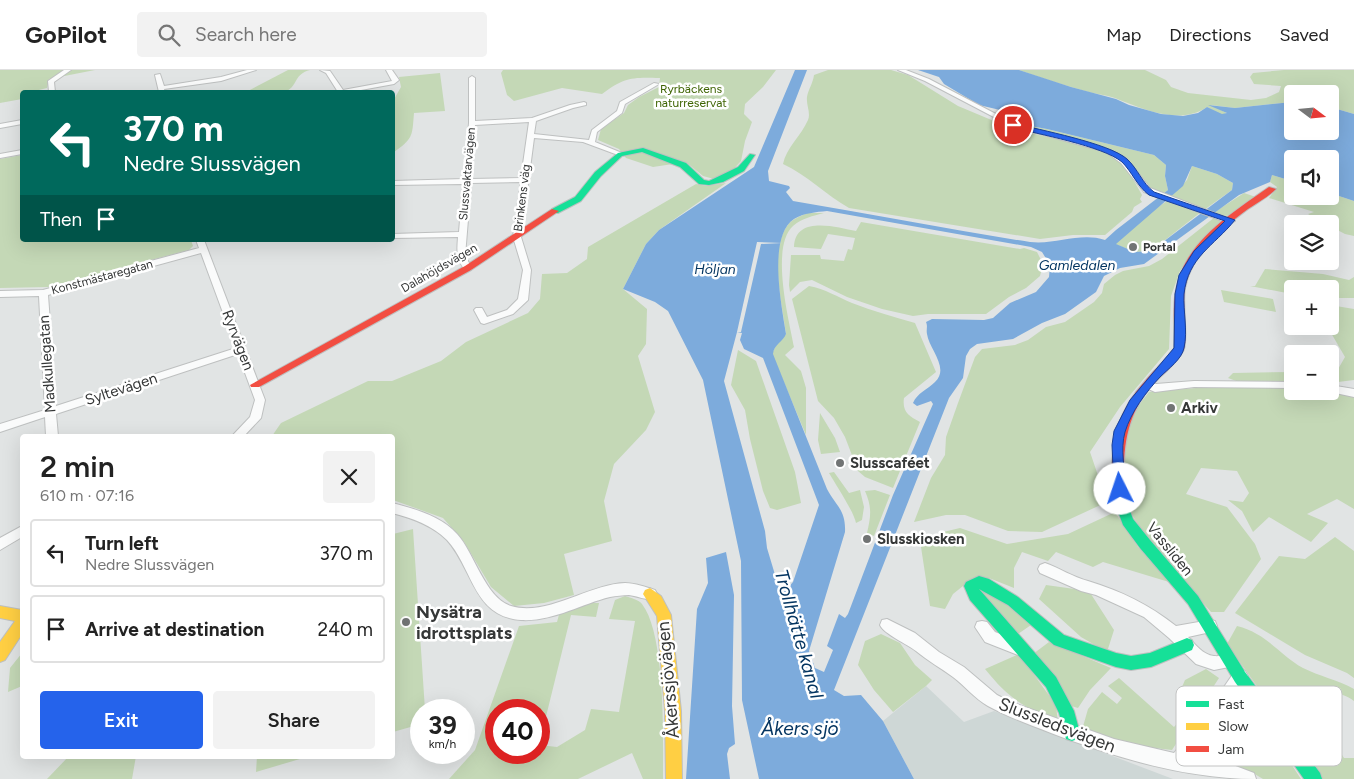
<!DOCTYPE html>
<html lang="en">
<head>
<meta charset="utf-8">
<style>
	body { margin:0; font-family:Figtree,sans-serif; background:#f2f2f2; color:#222; height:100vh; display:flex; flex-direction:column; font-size:19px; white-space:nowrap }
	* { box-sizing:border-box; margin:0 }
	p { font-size:16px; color:#767676 }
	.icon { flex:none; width:28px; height:28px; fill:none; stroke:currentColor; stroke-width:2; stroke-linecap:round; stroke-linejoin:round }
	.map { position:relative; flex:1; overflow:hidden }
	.details { position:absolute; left:20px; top:364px; width:375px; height:325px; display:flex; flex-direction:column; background:#fff; border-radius:5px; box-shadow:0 5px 20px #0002 }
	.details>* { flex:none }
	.banner { position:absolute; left:20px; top:20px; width:375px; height:152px; border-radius:5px; box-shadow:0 5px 20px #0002; background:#00695c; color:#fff; overflow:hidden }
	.needle { width:32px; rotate:106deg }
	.controls { position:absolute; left:1284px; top:15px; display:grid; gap:10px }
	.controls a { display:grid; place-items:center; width:55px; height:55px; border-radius:5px; background:#fff; box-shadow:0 5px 20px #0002; font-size:25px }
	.speed { position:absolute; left:410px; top:629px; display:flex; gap:10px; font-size:25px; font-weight:700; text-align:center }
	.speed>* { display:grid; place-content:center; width:65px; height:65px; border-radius:50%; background:#fff; box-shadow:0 5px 20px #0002; line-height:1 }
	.speed small { font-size:12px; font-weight:400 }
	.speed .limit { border:8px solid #d22; background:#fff; color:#111 }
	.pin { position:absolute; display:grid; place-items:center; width:42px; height:42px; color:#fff; margin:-21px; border:2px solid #fff; border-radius:50%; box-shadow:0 1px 5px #0007 }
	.me { position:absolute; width:55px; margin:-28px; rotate:356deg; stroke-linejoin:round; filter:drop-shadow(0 0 4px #0008) }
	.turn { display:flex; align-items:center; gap:18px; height:105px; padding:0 20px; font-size:22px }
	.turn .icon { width:65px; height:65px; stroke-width:2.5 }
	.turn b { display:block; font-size:35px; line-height:42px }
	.then { display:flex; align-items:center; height:48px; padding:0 20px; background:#0003; gap:10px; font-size:19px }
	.round { display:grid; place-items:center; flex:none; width:52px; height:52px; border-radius:5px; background:#f2f2f2 }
	.head { display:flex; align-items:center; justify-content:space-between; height:85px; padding:0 20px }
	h1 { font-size:30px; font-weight:600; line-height:38px }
	.button { display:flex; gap:10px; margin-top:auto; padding:10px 20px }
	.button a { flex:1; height:58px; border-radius:5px; background:#2563eb; color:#fff; font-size:20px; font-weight:600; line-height:58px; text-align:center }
	.button a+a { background:#f2f2f2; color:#222 }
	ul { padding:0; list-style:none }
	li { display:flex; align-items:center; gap:15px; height:68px; margin:0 10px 8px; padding:0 10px; border:2px solid #e0e0e0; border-radius:5px }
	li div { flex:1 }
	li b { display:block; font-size:19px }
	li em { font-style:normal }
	header { display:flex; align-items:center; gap:30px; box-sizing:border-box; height:70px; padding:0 25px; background:#fff; border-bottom:1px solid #e0e0e0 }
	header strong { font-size:24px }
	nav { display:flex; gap:28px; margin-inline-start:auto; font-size:18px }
	.search { width:350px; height:45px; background:#f2f2f2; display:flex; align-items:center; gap:12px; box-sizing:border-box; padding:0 18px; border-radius:5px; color:#767676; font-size:19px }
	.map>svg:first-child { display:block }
	.built { fill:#ced7d6 }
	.green { fill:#c4d8b6; fill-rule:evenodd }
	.water { fill:#7dabdc; fill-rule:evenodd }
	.pier { fill:#e1e4e4 }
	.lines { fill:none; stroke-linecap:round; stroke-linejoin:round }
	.street-casing { stroke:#bec0c0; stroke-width:2 }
	.fast-casing { stroke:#bec0c0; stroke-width:2 }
	.slow-casing { stroke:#bec0c0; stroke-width:2 }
	.jam-casing { stroke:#bec0c0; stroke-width:2 }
	.street { fill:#fafbfb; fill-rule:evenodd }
	.fast { fill:#16e098; fill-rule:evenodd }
	.slow { fill:#ffcf43; fill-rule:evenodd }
	.jam { fill:#f24e42; fill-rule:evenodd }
	.route { fill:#2563eb; stroke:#184099 }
	.poi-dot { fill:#717474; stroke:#fff; stroke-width:2 }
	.labels { text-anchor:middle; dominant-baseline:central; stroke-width:5; stroke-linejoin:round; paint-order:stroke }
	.far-park-label { font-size:12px; fill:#3e6403; stroke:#fff }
	.far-street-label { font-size:12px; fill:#353737; stroke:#fff }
	.far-poi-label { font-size:12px; font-weight:bold; fill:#353737; stroke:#fff; text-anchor:start }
	.far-water-label { font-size:14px; font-style:italic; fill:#043561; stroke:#fff }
	.street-label { font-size:15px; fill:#353737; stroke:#fff }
	.poi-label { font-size:15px; font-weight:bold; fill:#353737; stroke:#fff; text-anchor:start }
	.near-poi-label { font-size:18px; font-weight:bold; fill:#353737; stroke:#fff; text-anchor:start }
	.near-street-label { font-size:18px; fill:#353737; stroke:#fff }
	.near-water-label { font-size:19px; font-style:italic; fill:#043561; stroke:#fff }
	.key { fill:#fff; stroke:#c2c3c3; stroke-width:1 }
	.key-label { font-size:14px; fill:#353737 }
</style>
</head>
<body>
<header>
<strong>GoPilot</strong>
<div class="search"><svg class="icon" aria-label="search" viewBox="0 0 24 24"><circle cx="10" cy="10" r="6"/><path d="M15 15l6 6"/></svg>Search here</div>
<nav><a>Map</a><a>Directions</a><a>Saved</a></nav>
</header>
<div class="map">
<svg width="1354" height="709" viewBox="0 0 1354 709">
	<rect width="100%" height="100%" fill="#e1e4e4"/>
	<!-- built -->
	<path class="built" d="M926,616L964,652L994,641L1173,709H914L883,651Z"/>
	<!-- green -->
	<path class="green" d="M0,0H95L49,9L47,18L39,20V22H22V29L0,33Z
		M288,0H310C294,4 298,15 287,21H248Z
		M503,0H776L763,17L745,34L744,44L752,52L745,71L741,91L731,102L714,109L703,106L686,92L653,97L626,88L619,79L598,70L601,59L624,43L628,35L639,27L659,17L660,8C633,7 624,7 602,24L562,18L514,31L507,25L501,3Z
		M828,0H891L908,5L958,36L1013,59L1100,79L1116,87L1125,95L1142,125L1140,129L1142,132L1134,137L1132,142L1105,165H1073L1040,169L849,138C826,125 807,105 783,94C786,78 801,66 808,50C811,43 806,35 807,27C808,20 813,13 814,5Z
		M1019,0H1145L1166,10L1171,17L1188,23L1251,30L1266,28L1279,22L1281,16L1254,14L1250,7L1253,3L1284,0H1354V44L1330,37V24H1292V32L1235,38L1210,35L1227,43L1222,45L1207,37C1179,56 1143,39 1115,28C1106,25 1095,24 1085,21C1063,15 1041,8 1019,0Z
		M440,3L445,41L414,43C412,68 413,68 393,83V31L401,17L399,7Z
		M1013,53L1047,59L1154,85L1166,95L1165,106L1168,120L1160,126H1157L1117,85Z
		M22,85V170H191L193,176L189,180L48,217L0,218V89Z
		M1192,96L1217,104L1233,113L1232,120L1204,140L1170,127L1187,110Z
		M1272,105L1292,111V126H1330V123L1354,131V166L1345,164L1330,156V154H1326L1308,144L1314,142L1269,128L1277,117L1270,112Z
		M726,113L659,160L646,174L623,219L647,239L646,274L638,286L655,342L646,360L614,394L604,431L612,471L564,484L574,525L544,533L514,536L491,517L464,472L443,448L393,430L394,388L393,387L392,366H272L281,353L368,311H392L441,291L466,272L528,243L540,229L542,204L567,203L587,189L588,177L696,114L706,116Z
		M1244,123L1256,127C1240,141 1236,151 1213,143Z
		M1167,131L1201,142L1151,181L1135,182L1115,174L1155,139Z
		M807,143H824C813,146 802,148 793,156C770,177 789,250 794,277L785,285L801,301L806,318V365L772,284L777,273L786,264C782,234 769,182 787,156C792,149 799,147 807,143Z
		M1215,147L1222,153L1200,172L1180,201L1171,226L1169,279L1120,337L1090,382L1107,432L1042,462L1008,461L965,445H946L914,452L931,408L945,385L946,367L958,333L975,287L982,279L1015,275L1028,270L1046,257L1065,252L1094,232L1102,223L1104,214L1115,205L1123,201L1149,196L1162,189Z
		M861,152L1020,179L1024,178L1037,182L1043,194L1040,206L1026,218L1009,227L986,244H928L913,246L882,239L847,227L812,210L800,212L790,222L789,215L791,185H820L821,189L844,191L848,179L852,180L855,168L828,164L821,179L794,177C795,145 836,157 856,161Z
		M1265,199L1323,204L1349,210L1354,207V228H1330V219H1292V224L1250,216H1255Z
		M809,216C825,219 838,227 852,233C873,241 894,247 915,253L936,302L904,328C902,342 909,346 920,352L893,418L865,407L858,401L845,367L834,348L818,331L792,229Z
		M1221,220L1273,229L1276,242L1224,232Z
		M1330,235L1354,239V310L1330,313V301H1337L1345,287L1327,256H1330Z
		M738,280L756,291L795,402L801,433L777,440L770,438L763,421L750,369L745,340L731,315Z
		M1292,302V313L1239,312L1228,308L1233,303Z
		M1284,317L1292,318V321H1326L1354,327V439L1337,429L1307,444L1328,453L1311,472L1269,447L1253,462L1242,441L1228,430L1243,432L1249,423L1237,401L1201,398L1186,424L1227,437L1255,474L1261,489L1224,542H1211C1184,510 1151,478 1130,441C1127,434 1127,423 1126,415C1122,374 1122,355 1149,322L1196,318Z
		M820,343L835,368L840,382L821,384L818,370Z
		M834,402L849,423L860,420L864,437L862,450L856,453C854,442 836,415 829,403Z
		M875,420L890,425L874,466L867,463C871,446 872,437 865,421Z
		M1115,442L1138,477L1169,512L1103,492L1093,497L1056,482L1048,491L1022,482L1014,498V518L989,508L963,516L953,524L945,539L930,536L921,477L939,463L960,458L1007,474L1068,464Z
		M413,459L425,640H421V654L393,662V464Z
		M1335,467L1354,481V608L1347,603L1305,585L1235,543L1279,486L1305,489Z
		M1046,515L1089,521L1114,560L1107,582L1081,567L1039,529Z
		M985,517L1031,555L1018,564L978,525Z
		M625,526C631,528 639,530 642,534C666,565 663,669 663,709H643L632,683L578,709H449L475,680L519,556L557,552L560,541L588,533H599L596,547L571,545L539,675L557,677L585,660L591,639L619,642L635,551L609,549L615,530ZM496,640H539V682H496Z
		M1237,556C1268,564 1278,584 1303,598C1319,606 1338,610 1354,619V631C1342,620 1319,622 1304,625L1344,688H1354V709H1323L1227,574Z
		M881,564L900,573L915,595L932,610L926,616L893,642L874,620L858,595L865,571Z
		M1049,572L1111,598L1090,620L1078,638L1068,635L1033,584Z
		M22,583V616L8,622L10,598Z
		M1019,584L1056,635L1058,653C1023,636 1010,630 985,599Z
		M1206,599L1219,608L1172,680L1127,675L1082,660L1088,639L1102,622L1117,634L1122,628L1108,616L1119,608L1174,657L1192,636L1179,624L1185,610Z
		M1241,617L1301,709H1263L1253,703L1195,683Z
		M69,686H136L132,709H47Z
		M257,686H310L256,702Z"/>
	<!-- water -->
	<path class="water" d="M795,0H807L768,101L769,111L789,116L790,118L786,122L793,131C872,144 951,160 1030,172C1056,175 1080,162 1105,170L1116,160L1168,120L1165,106L1166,95L1154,85L1047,59L1013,53L1009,51L1000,40L979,35L944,14L939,7L918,0H1019L1071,17L1116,29L1129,35L1161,44L1183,46L1198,43L1207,37L1222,44L1227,43L1208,35L1235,38L1292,32V61H1330V37L1354,44V131L1330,123V89H1292V111L1272,105L1270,112L1239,125L1144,194L1120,198L1104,206L1096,222L1065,244L1042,253L1013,269L977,274L970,279L966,286L963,308L949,328L834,620L844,626L861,625L883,651L914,709H759L742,630L741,491L703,310L668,241L655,232L623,219L646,174L659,160L754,97ZM1192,96L1217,104L1233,113L1232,120L1151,181L1135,182L1116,174L1183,116ZM827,141L1031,177L1042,182L1050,195L1049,207L1036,222L1010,233L993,248L984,250L932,249L926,252C928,257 926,259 927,264C929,279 950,298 935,312C927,320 917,323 913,333L917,336L931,331L933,334L893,425L848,544L845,548L839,544L827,576L833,580L824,602L815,598L809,581L845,462C846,440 836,436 827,419L773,284C774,274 783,272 786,264C782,237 767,167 794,149C804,143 816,142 827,141ZM737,262L742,263L740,270L744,279L763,288L819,435L793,512L785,521L779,518L767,478L765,461L724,311Z
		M726,482L734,525L732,636L735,674L729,678L727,684L730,709H686L697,539L708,513L706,488Z"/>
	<!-- pier -->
	<path class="pier" d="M757,172L783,173L761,174L741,262H737Z"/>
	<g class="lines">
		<defs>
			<path id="street" d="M64,0H71L54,12L55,22H49L48,11Z
				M247,0H256L221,11L164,19L165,22H159L155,5L160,4L164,16L221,7Z
				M320,0L330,1L343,20L392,11L386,0H392L399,10L394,14L350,22H338L326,3Z
				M898,0H906L929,9L1015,54L1110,80L1127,89L1150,118L1235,151L1228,153L1144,122L1121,93L1106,82L1011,56L925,11Z
				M472,6L475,8V51L532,48L570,35L584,32L586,33V35L573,38L536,51L534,64L589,70L592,60L617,41L620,32L654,13L659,14L625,34L622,43L597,62L595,72L622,83V85H618L583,72L534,68L521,167L531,200L528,230L513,244L484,254L481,253L474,240L476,238H482L487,247L507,240L518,229L523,200L513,167L521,112L471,113L465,186L472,198L471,200H465C456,189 457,180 458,167L392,168V164L459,162L463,114L392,115V111L464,109L469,53V8ZM529,52L521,108L471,109L475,55Z
				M22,50V54L0,58V54Z
				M22,80V84L0,88V84Z
				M196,170H204L265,330L261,348L244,366H232L250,347L255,330L238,284L56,344L58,366H46L45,347L0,362V354L45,340L39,226L0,227V221L43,220L199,178ZM201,183L236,278L56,336L48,225Z
				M1194,311L1292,312V318L1194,317L1155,322L1144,317L1143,315L1148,312L1156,314Z
				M1330,315L1354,319V327L1326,321H1330Z
				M392,433C415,439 441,446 457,464C474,482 485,528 511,536C547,547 589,514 625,513C635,513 646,517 655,520L657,524L655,528C646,531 638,526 629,525C623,525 616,526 610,527C581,534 552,552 521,550C473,547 473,498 447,470C432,455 412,448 392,443Z
				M22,456V467L0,480V468Z
				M1045,493C1059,498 1073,507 1088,511C1121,521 1148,534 1176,556L1210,550L1215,551L1217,556L1215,561L1188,567C1195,574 1203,585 1214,586C1222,587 1227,583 1234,586L1236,591L1234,596L1214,600L1196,594L1169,568L1144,547L1096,525L1081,521L1040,503L1038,499L1040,495Z
				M887,549L915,563L939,582L964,597L997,625L1011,632L1114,669L1174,683L1206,643L1235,601L1240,599L1245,601L1248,606L1245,611L1218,655L1193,686L1225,692L1254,703L1256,709C1186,709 1117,688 1051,663C1030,655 1008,647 988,636C975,629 965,616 953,607C941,598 928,591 916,581C907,574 884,564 880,555L882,550Z
				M982,551L987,552L995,562L1023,573L1025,578L1023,583L1018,585L985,572L975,557L977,552Z"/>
			<path id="fast" d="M643,78L686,93L704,110L709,111L738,97L750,84L755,85L744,101L723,112L709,115L699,114L680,97L642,82L622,86L601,106L581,131L558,143H552V139L575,127L595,102L618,83Z
				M1118,404L1122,406L1124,409L1127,433L1133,449L1150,470L1198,526L1245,602L1320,703L1322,709H1304L1235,612L1188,534L1140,478L1123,455L1115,433L1112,409L1114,406Z
				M979,506L989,509L1018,527L1064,565L1116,583L1131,586L1150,583L1187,568L1192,570L1194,575L1192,580L1151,597L1131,600L1116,597L1054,575L1008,535L979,519L1056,607L1074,641L1080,663L1078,669L1072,671L1066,669L1059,643L1046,617L970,530L964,516L966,512Z"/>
			<path id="slow" d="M650,518L661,526L671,545L681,641L682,709H666L665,641L657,546L643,524L645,520Z
				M0,536L22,540V564L5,590L0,592V572L15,551L0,548Z"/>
			<path id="jam" d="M1269,117L1276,119C1268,127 1257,133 1248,139C1221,159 1192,183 1185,218C1182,234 1188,267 1184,279C1179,291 1165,302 1156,311C1129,339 1123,371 1124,409L1122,412H1114L1112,409C1111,368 1118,341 1146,310C1155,299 1166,290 1174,278C1175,259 1172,239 1176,220C1184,172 1232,143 1269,117Z
				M552,139L559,141L471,200L259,317H251L250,315L465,196Z"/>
		</defs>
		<!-- street casing -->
		<use href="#street" class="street-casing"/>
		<!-- fast casing -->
		<use href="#fast" class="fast-casing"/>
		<!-- slow casing -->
		<use href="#slow" class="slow-casing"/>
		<!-- jam casing -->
		<use href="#jam" class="jam-casing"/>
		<!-- street -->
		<use href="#street" class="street"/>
		<!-- fast -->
		<use href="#fast" class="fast"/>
		<!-- slow -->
		<use href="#slow" class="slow"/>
		<!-- jam -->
		<use href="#jam" class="jam"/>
	</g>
	<!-- route -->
	<path class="route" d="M1013,53C1039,60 1109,73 1127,89C1138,99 1142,113 1154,122L1235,150C1214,176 1188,187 1184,224C1183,241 1188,261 1184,278C1182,289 1168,299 1160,307C1146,322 1131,342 1125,362C1120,379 1125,401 1126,419L1125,422H1116L1114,419L1112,375L1114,361L1130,330L1174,278L1175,224L1179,205L1194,181L1225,151L1149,125C1137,116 1132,102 1122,92C1103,76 1037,64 1011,57V54Z"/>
	<!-- markers -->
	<g class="poi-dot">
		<circle cx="1133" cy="177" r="5"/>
		<circle cx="1171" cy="338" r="5"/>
		<circle cx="840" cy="393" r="5"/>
		<circle cx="867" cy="469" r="5"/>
		<circle cx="406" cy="552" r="5"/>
	</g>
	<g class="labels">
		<!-- far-park labels -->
		<g class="far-park-label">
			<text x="691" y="19">Ryrbäckens<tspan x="691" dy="14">naturreservat</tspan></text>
		</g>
		<!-- far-street labels -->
		<g class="far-street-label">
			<text transform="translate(467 104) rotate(-85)">Slussvaktarvägen</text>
			<text transform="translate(522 128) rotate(-83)">Brinkens väg</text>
			<text transform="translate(439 198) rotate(-30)">Dalahöjdsvägen</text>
			<text transform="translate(102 207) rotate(-15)">Konstmästaregatan</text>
		</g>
		<!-- far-poi labels -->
		<g class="far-poi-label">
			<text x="1143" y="177">Portal</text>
		</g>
		<!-- far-water labels -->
		<g class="far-water-label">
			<text x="1077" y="195">Gamledalen</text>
			<text x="715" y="199">Höljan</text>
		</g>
		<!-- street labels -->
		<g class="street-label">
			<text transform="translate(238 270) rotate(69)">Ryrvägen</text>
			<text transform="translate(47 294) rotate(-94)">Madkullegatan</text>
			<text transform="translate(121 319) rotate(-18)">Syltevägen</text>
			<text transform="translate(1170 479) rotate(51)">Vassliden</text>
		</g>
		<!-- poi labels -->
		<g class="poi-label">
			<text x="1181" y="338">Arkiv</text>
			<text x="850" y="393">Slusscaféet</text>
			<text x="877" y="469">Slusskiosken</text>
		</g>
		<!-- near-poi labels -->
		<g class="near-poi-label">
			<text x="416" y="542">Nysätra<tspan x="416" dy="21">idrottsplats</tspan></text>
		</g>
		<!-- near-street labels -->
		<g class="near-street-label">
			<text transform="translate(668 610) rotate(-95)">Åkerssjövägen</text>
			<text transform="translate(1057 655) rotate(21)">Slussledsvägen</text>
		</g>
		<!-- near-water labels -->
		<g class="near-water-label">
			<text transform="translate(799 564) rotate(74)">Trollhätte kanal</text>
			<text x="800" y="658">Åkers sjö</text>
		</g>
	</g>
	<!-- legend -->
	<rect x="1176" y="616" width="166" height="80" rx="8" class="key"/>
	<rect x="1186" y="631" width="23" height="6" fill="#16e098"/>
	<rect x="1186" y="653" width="23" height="7" fill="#ffcf43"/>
	<rect x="1186" y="676" width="23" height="6" fill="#f24e42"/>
	<g class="key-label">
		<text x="1218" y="639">Fast</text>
		<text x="1218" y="661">Slow</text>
		<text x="1218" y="684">Jam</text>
	</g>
</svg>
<div class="controls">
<a><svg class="needle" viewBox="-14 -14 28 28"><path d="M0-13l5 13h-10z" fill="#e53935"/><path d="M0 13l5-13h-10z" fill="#767676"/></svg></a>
<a><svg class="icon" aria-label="sound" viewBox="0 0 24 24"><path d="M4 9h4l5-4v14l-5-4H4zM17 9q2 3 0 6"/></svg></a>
<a><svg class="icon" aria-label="layers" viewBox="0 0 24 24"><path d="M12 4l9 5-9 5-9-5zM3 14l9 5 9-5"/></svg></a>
<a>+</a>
<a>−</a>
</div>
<div class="speed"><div>39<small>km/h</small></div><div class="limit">40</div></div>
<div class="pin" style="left:1013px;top:55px;background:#d93025"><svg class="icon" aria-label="arrive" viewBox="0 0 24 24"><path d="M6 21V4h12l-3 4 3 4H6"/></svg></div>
<svg class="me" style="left:1120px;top:419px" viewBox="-20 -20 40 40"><circle r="19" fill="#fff"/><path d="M0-13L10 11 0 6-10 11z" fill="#2563eb"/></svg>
<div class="banner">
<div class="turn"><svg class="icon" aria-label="left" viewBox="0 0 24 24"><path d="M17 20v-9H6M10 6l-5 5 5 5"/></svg><div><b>370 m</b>Nedre Slussvägen</div></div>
<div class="then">Then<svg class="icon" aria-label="arrive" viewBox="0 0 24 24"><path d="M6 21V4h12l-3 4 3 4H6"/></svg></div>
</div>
<section class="details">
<div class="head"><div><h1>2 min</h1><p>610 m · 07:16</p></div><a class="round"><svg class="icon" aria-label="close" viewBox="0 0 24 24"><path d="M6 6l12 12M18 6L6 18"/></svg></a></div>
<ul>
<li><svg class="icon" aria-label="left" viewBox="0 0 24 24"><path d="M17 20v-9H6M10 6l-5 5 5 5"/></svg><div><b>Turn left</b><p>Nedre Slussvägen</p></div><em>370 m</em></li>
<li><svg class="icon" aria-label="arrive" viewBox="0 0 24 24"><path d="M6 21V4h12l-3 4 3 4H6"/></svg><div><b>Arrive at destination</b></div><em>240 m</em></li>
</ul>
<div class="button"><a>Exit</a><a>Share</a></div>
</section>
</div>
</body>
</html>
